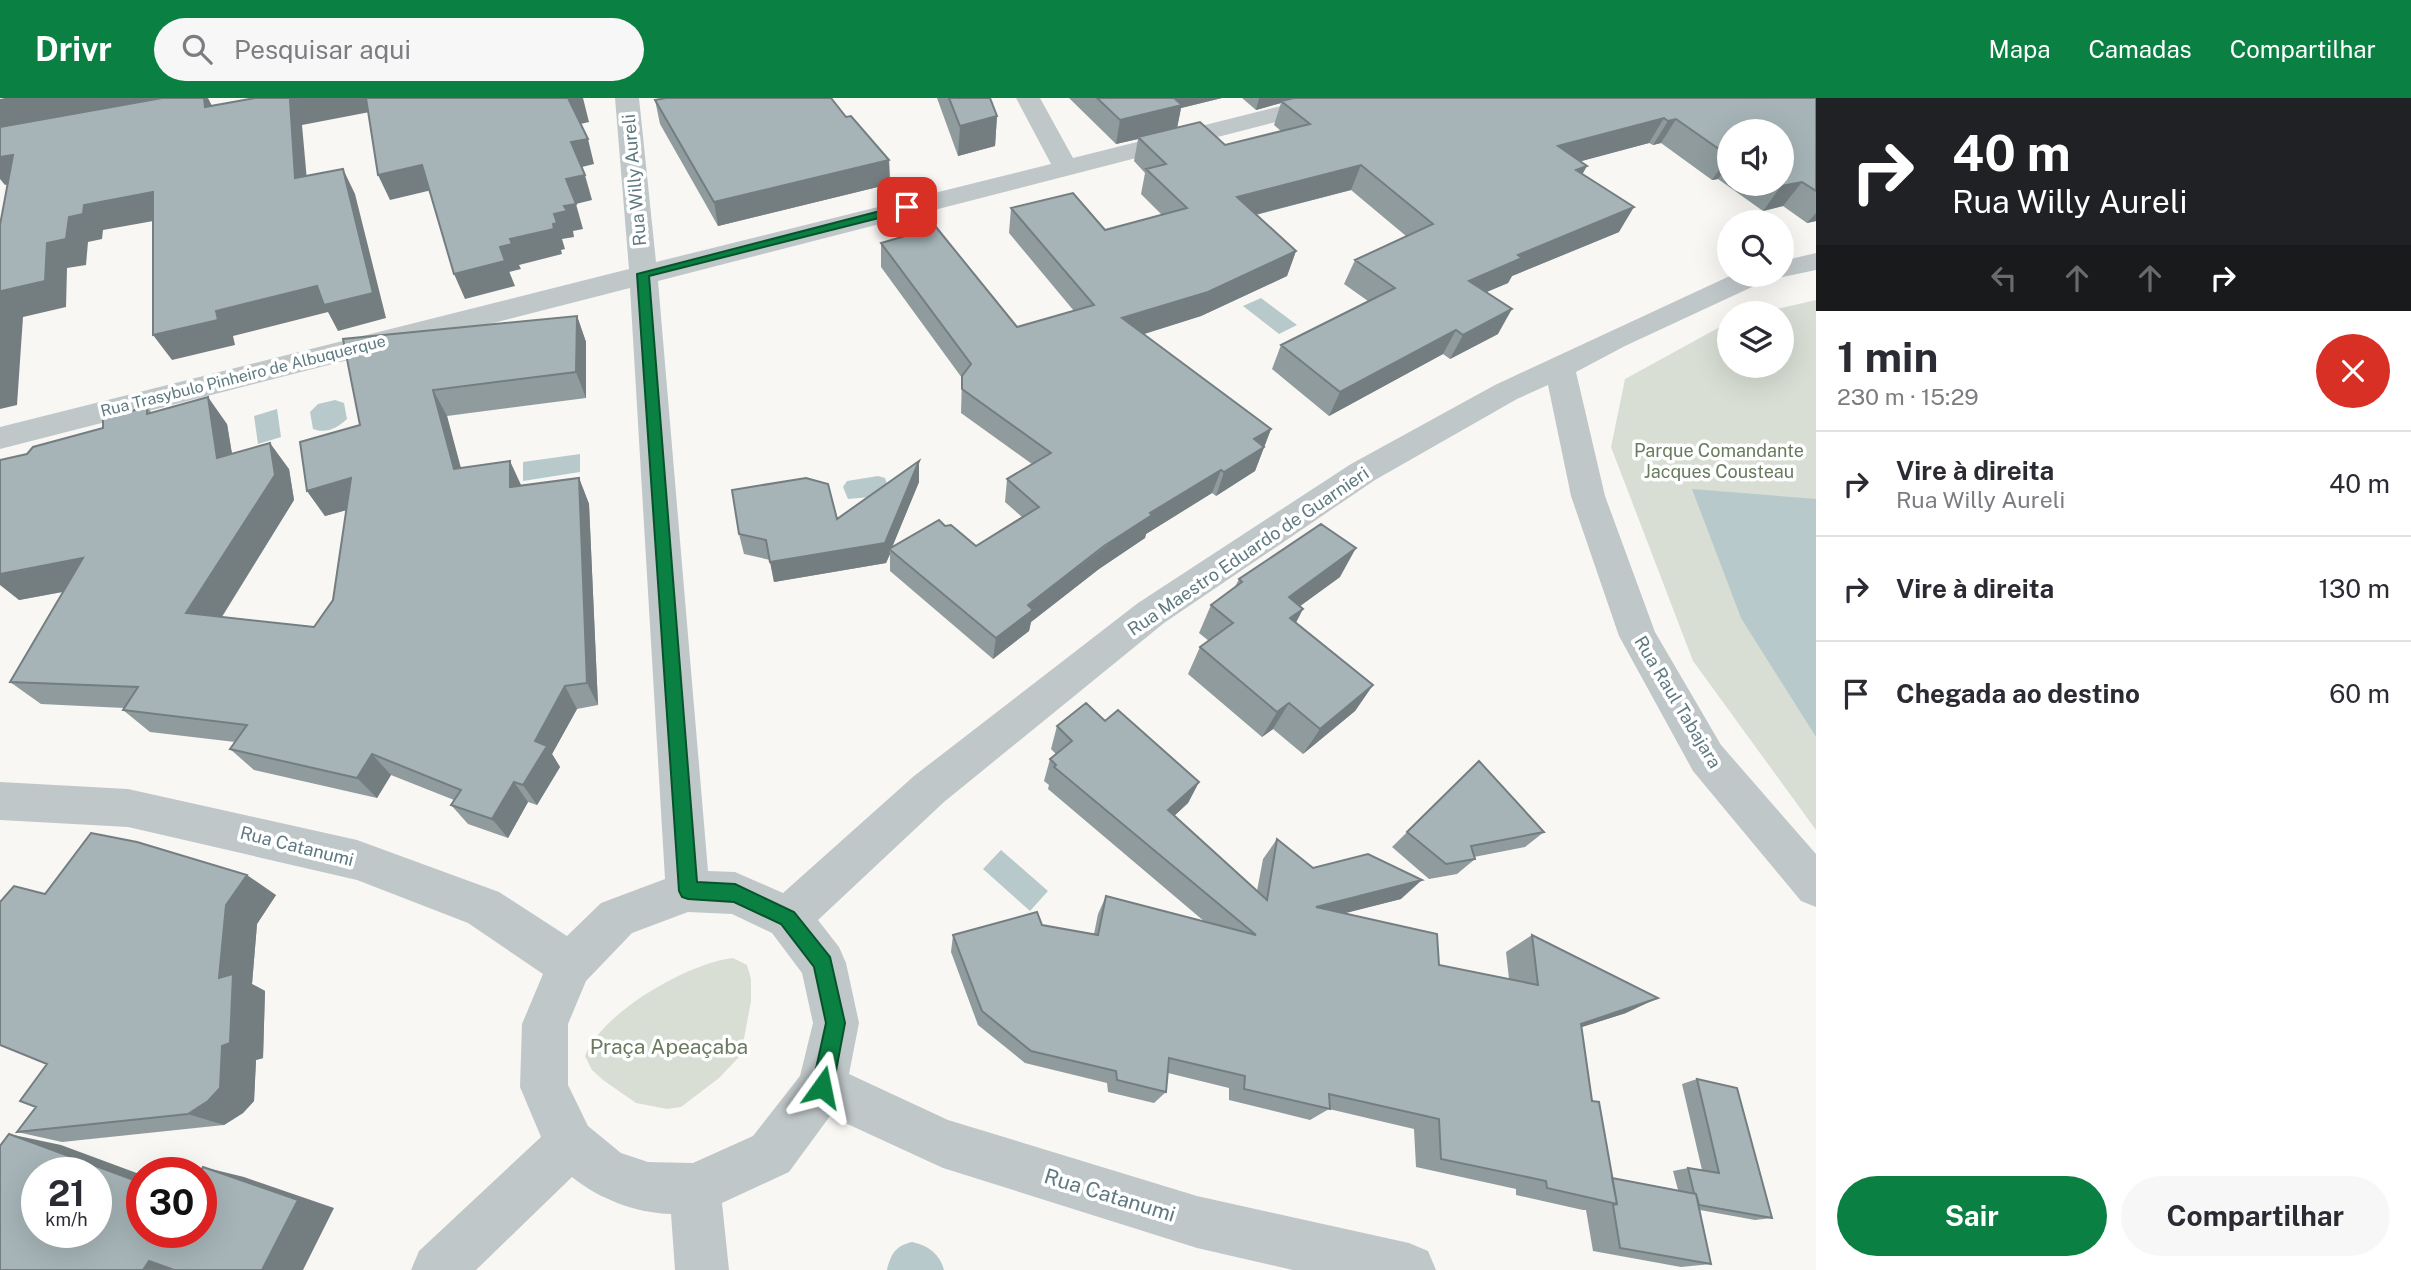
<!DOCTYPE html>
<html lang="pt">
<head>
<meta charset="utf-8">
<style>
	body { margin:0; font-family:"Public Sans",sans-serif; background:#f7f7f7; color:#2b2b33; height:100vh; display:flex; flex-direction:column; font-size:26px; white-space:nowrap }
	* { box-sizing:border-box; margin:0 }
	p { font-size:23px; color:#7c7c81 }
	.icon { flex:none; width:38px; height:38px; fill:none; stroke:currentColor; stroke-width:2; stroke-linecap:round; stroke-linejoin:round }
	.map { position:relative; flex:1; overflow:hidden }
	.sheet { display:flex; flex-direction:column; background:#fff; width:595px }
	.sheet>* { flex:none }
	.banner { background:#202124; color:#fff; overflow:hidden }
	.buttons { position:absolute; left:1717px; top:21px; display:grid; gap:14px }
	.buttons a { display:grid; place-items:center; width:77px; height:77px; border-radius:50%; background:#fff; box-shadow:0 7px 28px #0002; font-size:35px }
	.speed { position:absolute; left:21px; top:1059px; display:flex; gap:14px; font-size:35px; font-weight:700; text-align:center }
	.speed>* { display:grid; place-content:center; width:91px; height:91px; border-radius:50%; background:#fff; box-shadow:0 7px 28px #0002; line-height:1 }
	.speed small { font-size:18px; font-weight:400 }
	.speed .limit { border:10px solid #d22; background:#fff; color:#111 }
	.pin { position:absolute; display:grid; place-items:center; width:60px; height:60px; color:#fff; margin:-30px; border-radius:14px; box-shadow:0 4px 10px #0006 }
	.me { position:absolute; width:77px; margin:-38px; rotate:12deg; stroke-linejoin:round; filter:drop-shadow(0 0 5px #0008) }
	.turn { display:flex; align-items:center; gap:24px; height:147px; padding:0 21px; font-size:32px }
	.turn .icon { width:91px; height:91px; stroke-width:2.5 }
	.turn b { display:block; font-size:49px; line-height:60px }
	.lanes { display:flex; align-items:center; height:66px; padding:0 21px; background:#0003; justify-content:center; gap:35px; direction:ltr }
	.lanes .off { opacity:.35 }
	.round { display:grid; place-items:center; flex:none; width:74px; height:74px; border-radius:37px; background:#f7f7f7 }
	.overview { display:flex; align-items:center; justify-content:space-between; height:119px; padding:0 21px }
	h1 { font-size:42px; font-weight:700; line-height:52px }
	.cta { display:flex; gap:14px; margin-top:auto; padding:14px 21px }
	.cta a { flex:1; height:80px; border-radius:42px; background:#0b8043; color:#fff; font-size:28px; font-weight:700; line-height:80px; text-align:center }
	.cta a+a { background:#f7f7f7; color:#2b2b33 }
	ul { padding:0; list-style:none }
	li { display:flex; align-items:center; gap:21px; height:105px; padding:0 21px; border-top:2px solid #e1e1e2 }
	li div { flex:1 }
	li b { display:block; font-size:26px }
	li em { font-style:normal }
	header { display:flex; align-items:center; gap:42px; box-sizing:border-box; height:98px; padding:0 35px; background:#0b8043; color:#fff }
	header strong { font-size:33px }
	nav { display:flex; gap:38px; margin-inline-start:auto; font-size:24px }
	.search { width:490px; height:63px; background:#f7f7f7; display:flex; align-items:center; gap:18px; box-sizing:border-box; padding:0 24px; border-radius:38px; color:#7c7c81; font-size:26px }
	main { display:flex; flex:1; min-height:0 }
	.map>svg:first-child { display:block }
	.green { fill:#d8ded3 }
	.water { fill:#b7c9cb }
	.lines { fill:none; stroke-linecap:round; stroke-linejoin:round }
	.street { fill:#c0c7c9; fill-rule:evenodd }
	.wall { fill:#8f9b9d; fill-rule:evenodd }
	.shaded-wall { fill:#747e80 }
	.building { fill:#a6b4b7; stroke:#747e80; stroke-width:2; fill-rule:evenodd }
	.route { fill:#0b8043; stroke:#07532c; stroke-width:2 }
	.labels { text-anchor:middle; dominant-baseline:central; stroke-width:7; stroke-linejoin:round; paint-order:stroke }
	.far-street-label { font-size:16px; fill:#5f7a82; stroke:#fff }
	.street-label { font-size:18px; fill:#5f7a82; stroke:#fff }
	.park-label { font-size:18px; fill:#697a5f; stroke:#fff }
	.near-park-label { font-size:21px; fill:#697a5f; stroke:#fff }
	.near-street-label { font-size:21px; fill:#5f7a82; stroke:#fff }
</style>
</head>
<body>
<header>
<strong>Drivr</strong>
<div class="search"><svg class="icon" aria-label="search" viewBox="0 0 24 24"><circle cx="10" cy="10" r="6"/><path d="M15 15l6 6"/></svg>Pesquisar aqui</div>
<nav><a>Mapa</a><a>Camadas</a><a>Compartilhar</a></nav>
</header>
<main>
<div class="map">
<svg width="1816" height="1172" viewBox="0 0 1816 1172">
	<rect width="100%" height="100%" fill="#f8f7f4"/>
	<!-- green -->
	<path class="green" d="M1816,202V732L1693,563L1611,349L1625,281L1729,224V268H1782V215H1760Z
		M733,860L747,867L751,881V903L741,957L719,980L681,1009L667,1011L636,1005L603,982L592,972L585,958C601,915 688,865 733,860Z"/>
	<!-- water -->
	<path class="water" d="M1261,200L1297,227L1279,236L1243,208Z
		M335,302L344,305L347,321C337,330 327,336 313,331L310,314L318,306Z
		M277,311L281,339L258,346L254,318Z
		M580,356V374L523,383V364Z
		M878,378L885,380L890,394L883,398L848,401L843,389L847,383Z
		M1692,391L1816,401V639L1741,520Z
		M1001,752L1048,793L1030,813L983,771Z
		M912,1144C928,1147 940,1156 944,1172H887C891,1156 895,1148 912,1144Z"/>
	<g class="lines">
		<!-- street -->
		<path class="street" d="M615,0H639L656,164L1051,66L1016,0H1040L1073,60L1313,0H1354L1350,5L658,183L708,773L735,774L783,795L914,678L1138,505L1351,366L1495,287L1732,177H1782V163L1816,155V172L1778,180L1776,183L1752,189L1625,248L1576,274L1605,398L1655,534L1721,647L1816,756V809L1801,803L1693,673L1619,538L1571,398L1548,287L1517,301L1375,382L1164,525L944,704L818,822L839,849L846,865L859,925L849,976L948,1022L1197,1098L1409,1145L1428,1153L1436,1172H1293L1197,1150L943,1070L830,1018L789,1074L722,1105L729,1172H675L671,1116C636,1115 599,1101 572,1079L476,1172H411L419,1153L541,1039L520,989L522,926L543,876L468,825L357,782L128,729L0,722V684L128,691L357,742L499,794L567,838L601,805L665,781L630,190L0,351V329L629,171ZM688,814L732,816L772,835L802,875L813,925L800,978L753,1038L693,1065L648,1064L621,1055L588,1028L568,987V926L586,883L632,835Z"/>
	</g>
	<!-- wall -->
	<path class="wall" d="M937,0H990L997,18L995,48L958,58Z
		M1069,0H1222L1181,10L1177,29L1225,47L1281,33L1274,27L1281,5L1256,12L1242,0H1816V123L1807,125L1783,108L1763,113L1718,81L1712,82L1661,45L1653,47L1649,45L1580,63L1583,76L1619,134L1512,178L1508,185L1486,194L1498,236L1450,261L1443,256L1329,318L1272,271L1281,247L1368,203L1344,186L1355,162L1406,138L1351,92L1256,117L1296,153L1287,178L1201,218L1143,236L1271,331L1255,373L1216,398L1212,395L1146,436L1145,440L1099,471L1031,524L1029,533L993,561L890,473V456L886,465L774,484L770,462L744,456L739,436L837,421L919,384L892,449L945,428L976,448L1022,419L1005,404L1007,381L1032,366L961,315L962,280L881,169V145L1017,229L1074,213L1009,135L1011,110L1105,132L1162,117L1141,96L1145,75L1134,63L1138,41L1116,46ZM1729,33L1782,86H1729Z
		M655,2L846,19L889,62L890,86L718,128L660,26Z
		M577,218L586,244V300L447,318L460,370L521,388L579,380L589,406L598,607L577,611L552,656L560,669L537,707L528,704L508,740L468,726L451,707L454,702L391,677L377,700L254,672L230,651L235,644L150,634L123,612L124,610L41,606L10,584L63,494L19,502L27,356L103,330L147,309L151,314L227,326L232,356L289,371L294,402L222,519L314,529L333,502L347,412L325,418L307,393L360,327Z
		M1340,479L1300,508L1303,511L1296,525L1373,587L1355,613L1303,656L1273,631L1262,639L1188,576L1200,549L1209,543L1199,535L1211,507L1235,489L1239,481Z
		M1105,623L1199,684L1188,705L1174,718L1257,793L1263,761L1277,741L1313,770L1401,801L1344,815L1439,867L1509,881L1506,854L1532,837L1626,915L1581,929L1592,1003L1612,1080L1678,1092L1673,1073L1688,1070L1702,1072L1682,986L1697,981L1772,1120L1755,1122L1700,1112L1711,1166L1681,1169L1593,1153L1586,1112H1583L1516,1097V1091L1416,1069L1414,1031L1329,1011L1310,1022L1229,1002V990L1168,975L1166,994L1154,1005L1108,994L1107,985L1025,965L978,927L951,854L953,837L1042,827L1094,836L1098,816L1106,798L1205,824L1048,691L1049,687L1044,683L1050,661L1056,656L1051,651L1057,628Z
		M1479,663L1544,734L1525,749L1474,759L1475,761L1457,776L1429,781L1392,749Z
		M45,796L276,797L257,826L252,886L265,893L263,960L256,962L254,1003L243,1015L224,1027L62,1044L17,1034L36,1009L47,966Z"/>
	<!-- shaded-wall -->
	<path class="shaded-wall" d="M5,0H208L217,18L0,34V1Z
		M302,0H369L375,13L302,27L309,105L295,80L290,2Z
		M579,0H583L589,24L576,27L569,2Z
		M1164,0H1222L1181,10L1177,31L1138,39V41L1116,46L1120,22Z
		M1259,0H1302L1281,3V5L1256,12Z
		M997,18L995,48L958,58L960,28Z
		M1664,20L1649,45L1545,73L1558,48Z
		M1676,21L1661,45L1653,47L1668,23Z
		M588,41L594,66L578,70L571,44Z
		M13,57L32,82L5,87L0,81V59Z
		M1729,58V66L1718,81L1712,82Z
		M889,62L890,86L718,128L714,104Z
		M422,67L432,92L390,102L378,77Z
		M1361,67L1351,92L1230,123L1237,99Z
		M1587,68L1573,93L1576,72Z
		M343,71L355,96L386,220L338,233L328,214L233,238L235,247L172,262L153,237L216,213Z
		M585,77L592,102L576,106L583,131L573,133L574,139L562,141L565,151L561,152L562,156L519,167L521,171L509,174L500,149L510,141L553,126L554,116L566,81Z
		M1802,84L1783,108L1763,113L1781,88Z
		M153,94L170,120L103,132L102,141L88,144L86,167L67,170L66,209L23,219L17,307L0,311V207L1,193L69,119L84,107Z
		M1634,109L1619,134L1512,178L1508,185L1456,207L1469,183L1518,157Z
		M1816,115V123L1807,125Z
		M1296,153L1287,178L1201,218L1116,245L1122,220Z
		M505,163L515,188L465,201L454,176Z
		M1512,211L1498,236L1450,261L1463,237Z
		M577,218L586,244V300L576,274Z
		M1456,232L1443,256L1329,318L1340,294Z
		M433,292L447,318L468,396L454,371Z
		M208,299L227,326L237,386L217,360Z
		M1271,331L1255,373L1216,398L1224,374L1254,341Z
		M270,345L289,371L294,402L209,539L186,515Z
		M510,363L522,389H510Z
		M919,363V384L891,452L889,451L890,456L886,465L774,484L770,464L885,445Z
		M1221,372L1212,395L1146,436L1145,440L1099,471L1031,524L1029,533L993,561L996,540L1028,507L1150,415Z
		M351,380L368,406L325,418L307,393Z
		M579,380L589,406L598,607L587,585Z
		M1356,450L1340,479L1274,527L1289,499Z
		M0,455L83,460L109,485L19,502L0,487Z
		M1303,511L1288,538L1290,520Z
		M1373,587L1355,613L1303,656L1320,631Z
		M565,588L577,611L552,656L560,669L537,707L523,687L535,643Z
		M1289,605L1273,631L1262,639L1277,614Z
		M372,656L391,677L377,700L357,680Z
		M514,684L528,704L508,740L492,721Z
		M1199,684L1188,705L1158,733L1168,712Z
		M247,777L276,797L257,826L252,886L265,893L263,960L256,962L254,1003L243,1015L224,1027L188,1016L219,880L226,807Z
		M1422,782L1401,801L1299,827L1316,809Z
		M1658,900L1626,915L1551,939L1581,926Z
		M9,1036L61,1047L142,1077V1085Z
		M203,1069L244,1079L334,1110L303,1172H262Z
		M149,1163L192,1172H143Z"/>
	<!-- building -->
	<path class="building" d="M162,0H204L205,9L255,0H302L290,2L295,80L343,71L373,195L324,207L317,188L216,213L218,222L153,237V94L84,107L83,116L69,119L66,141L47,145L45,183L1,193L0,207V127L13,57L0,59V29Z
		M366,0H579L569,2L588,41L571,44L585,77L566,81L576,106L564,108L567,113L554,116L557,125L553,126L554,131L510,141L512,146L500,149L505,163L454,176L422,67L378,77Z
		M666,0H831L846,19L851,18L889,62L714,104L655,2Z
		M949,0H990L997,18L960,28Z
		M1097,0H1174L1182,7L1120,22Z
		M1294,0H1816V93L1802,84L1781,88L1777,86H1782V33H1729V58L1676,21L1668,23L1664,20L1558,48L1587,68L1576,72L1634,109L1518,157L1522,160L1469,183L1512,211L1463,237L1456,232L1340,294L1281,247L1395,190L1355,162L1433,126L1361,67L1237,99L1296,153L1208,194L1122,220L1271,331L1254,341L1264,349L1224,374L1221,372L1150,415L1152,417L1104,448L1028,507L1033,512L996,540L889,451L939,422L945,428L951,427L976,448L1039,409L1007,381L1051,355L962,291V278L971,266L881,145L936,129L1017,229L1094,207L1011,110L1073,95L1105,132L1187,110L1146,71L1166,66L1138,39L1200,24L1225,47L1310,26L1281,3Z
		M577,218L576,274L433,292L454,371L510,363V389L579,380L587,585L565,588L535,643L547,648L523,687L514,684L492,721L451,707L461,692L372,656L357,680L230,651L247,627L123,612L138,589L10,584L83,460L0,476V362L27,356L33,349L103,330V320L147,309V316L208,299L217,360L270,345L275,377L186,515L314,529L333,502L351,380L307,393L300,344L360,327L343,241Z
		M919,363L885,445L770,464L766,442L739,436L732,392L806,380L828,386L837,421Z
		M1321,426L1356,450L1289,499L1303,511L1290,520L1373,587L1320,631L1289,605L1277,614L1200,549L1233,525L1211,507L1242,484L1239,481Z
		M1086,605L1105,623L1118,612L1199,684L1168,712L1267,802L1277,741L1313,770L1368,756L1422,782L1316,809L1437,836L1439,867L1538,887L1532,837L1658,900L1581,926L1592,1003L1599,1004L1617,1106L1547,1090L1546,1083L1441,1061L1439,1021L1329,996L1330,1011L1244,991L1245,978L1169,960L1166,994L1117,982L1116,973L1031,953L982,913L953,837L1037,814L1042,827L1098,837L1106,798L1256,837L1054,669L1056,667L1050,661L1072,643L1057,628Z
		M1479,663L1544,734L1471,748L1475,761L1446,766L1407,734Z
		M91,735L137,744L247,777L226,807L219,880L233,876L230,945L222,948L220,990L208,1003L188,1016L17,1034L36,1009L20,1003L47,966L0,947V804L14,788L45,796Z
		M1697,981L1737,990L1772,1120L1699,1107L1696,1096L1694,1095L1688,1070L1719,1075Z
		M9,1036L142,1085V1134H201V1074H200L203,1069L298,1102L262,1172H174L149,1163L143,1172H0V1048ZM37,1074H96V1134H37Z
		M1612,1080L1696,1096L1711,1166L1620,1150L1613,1107L1617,1106Z"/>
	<!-- route -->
	<path class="route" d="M907,106L911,107V112L649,178L697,784L735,786L794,814L830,859L845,925L833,989L830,996L822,999L815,996L812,989L826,925L814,869L781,826L734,804L688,801L682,799L679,793L637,176Z"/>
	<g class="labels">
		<!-- far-street labels -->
		<g class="far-street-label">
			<text transform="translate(243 278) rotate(-14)">Rua Trasybulo Pinheiro de Albuquerque</text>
		</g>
		<!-- street labels -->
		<g class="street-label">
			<text transform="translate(634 82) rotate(-95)">Rua Willy Aureli</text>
			<text transform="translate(1248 453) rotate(-34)">Rua Maestro Eduardo de Guarnieri</text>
			<text transform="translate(1678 604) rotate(59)">Rua Raul Tabajara</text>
			<text transform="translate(297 748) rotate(14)">Rua Catanumi</text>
		</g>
		<!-- park labels -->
		<g class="park-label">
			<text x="1719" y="352">Parque Comandante<tspan x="1719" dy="21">Jacques Cousteau</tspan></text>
		</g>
		<!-- near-park labels -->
		<g class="near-park-label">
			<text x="669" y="948">Praça Apeaçaba</text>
		</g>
		<!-- near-street labels -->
		<g class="near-street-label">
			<text transform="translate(1110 1097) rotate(17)">Rua Catanumi</text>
		</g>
	</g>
</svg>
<div class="buttons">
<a><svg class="icon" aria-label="sound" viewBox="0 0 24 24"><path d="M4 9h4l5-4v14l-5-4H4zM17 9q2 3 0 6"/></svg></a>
<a><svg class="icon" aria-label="search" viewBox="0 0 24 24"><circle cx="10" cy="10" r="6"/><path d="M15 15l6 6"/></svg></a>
<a><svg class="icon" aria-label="layers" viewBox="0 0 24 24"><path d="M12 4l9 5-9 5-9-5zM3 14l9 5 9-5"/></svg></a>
</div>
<div class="speed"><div>21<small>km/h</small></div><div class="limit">30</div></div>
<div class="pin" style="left:907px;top:109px;background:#d93025"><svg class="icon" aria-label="arrive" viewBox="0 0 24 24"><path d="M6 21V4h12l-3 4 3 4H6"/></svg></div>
<svg class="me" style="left:822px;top:989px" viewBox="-20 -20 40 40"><path d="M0-17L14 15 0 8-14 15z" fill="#0b8043" stroke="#fff" stroke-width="4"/></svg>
</div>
<section class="sheet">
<div class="banner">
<div class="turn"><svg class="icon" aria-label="right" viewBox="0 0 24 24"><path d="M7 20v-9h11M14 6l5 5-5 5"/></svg><div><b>40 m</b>Rua Willy Aureli</div></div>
<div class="lanes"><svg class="icon off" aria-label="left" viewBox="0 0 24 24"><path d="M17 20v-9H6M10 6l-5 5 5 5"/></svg><svg class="icon off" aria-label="ahead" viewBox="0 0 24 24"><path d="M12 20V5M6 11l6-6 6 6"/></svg><svg class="icon off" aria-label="ahead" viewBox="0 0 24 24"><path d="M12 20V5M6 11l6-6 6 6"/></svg><svg class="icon" aria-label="right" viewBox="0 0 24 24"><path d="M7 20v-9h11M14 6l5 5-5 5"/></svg></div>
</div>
<div class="overview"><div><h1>1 min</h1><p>230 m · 15:29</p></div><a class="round" style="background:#d93025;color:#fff"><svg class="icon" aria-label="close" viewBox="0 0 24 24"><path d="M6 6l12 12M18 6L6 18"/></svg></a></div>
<ul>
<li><svg class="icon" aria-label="right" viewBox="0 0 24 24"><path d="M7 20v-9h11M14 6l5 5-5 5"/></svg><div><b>Vire à direita</b><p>Rua Willy Aureli</p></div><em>40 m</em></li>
<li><svg class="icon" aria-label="right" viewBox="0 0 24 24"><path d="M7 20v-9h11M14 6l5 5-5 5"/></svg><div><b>Vire à direita</b></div><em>130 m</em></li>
<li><svg class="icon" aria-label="arrive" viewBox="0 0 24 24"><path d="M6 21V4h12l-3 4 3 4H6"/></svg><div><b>Chegada ao destino</b></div><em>60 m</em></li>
</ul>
<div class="cta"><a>Sair</a><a>Compartilhar</a></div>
</section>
</main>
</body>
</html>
